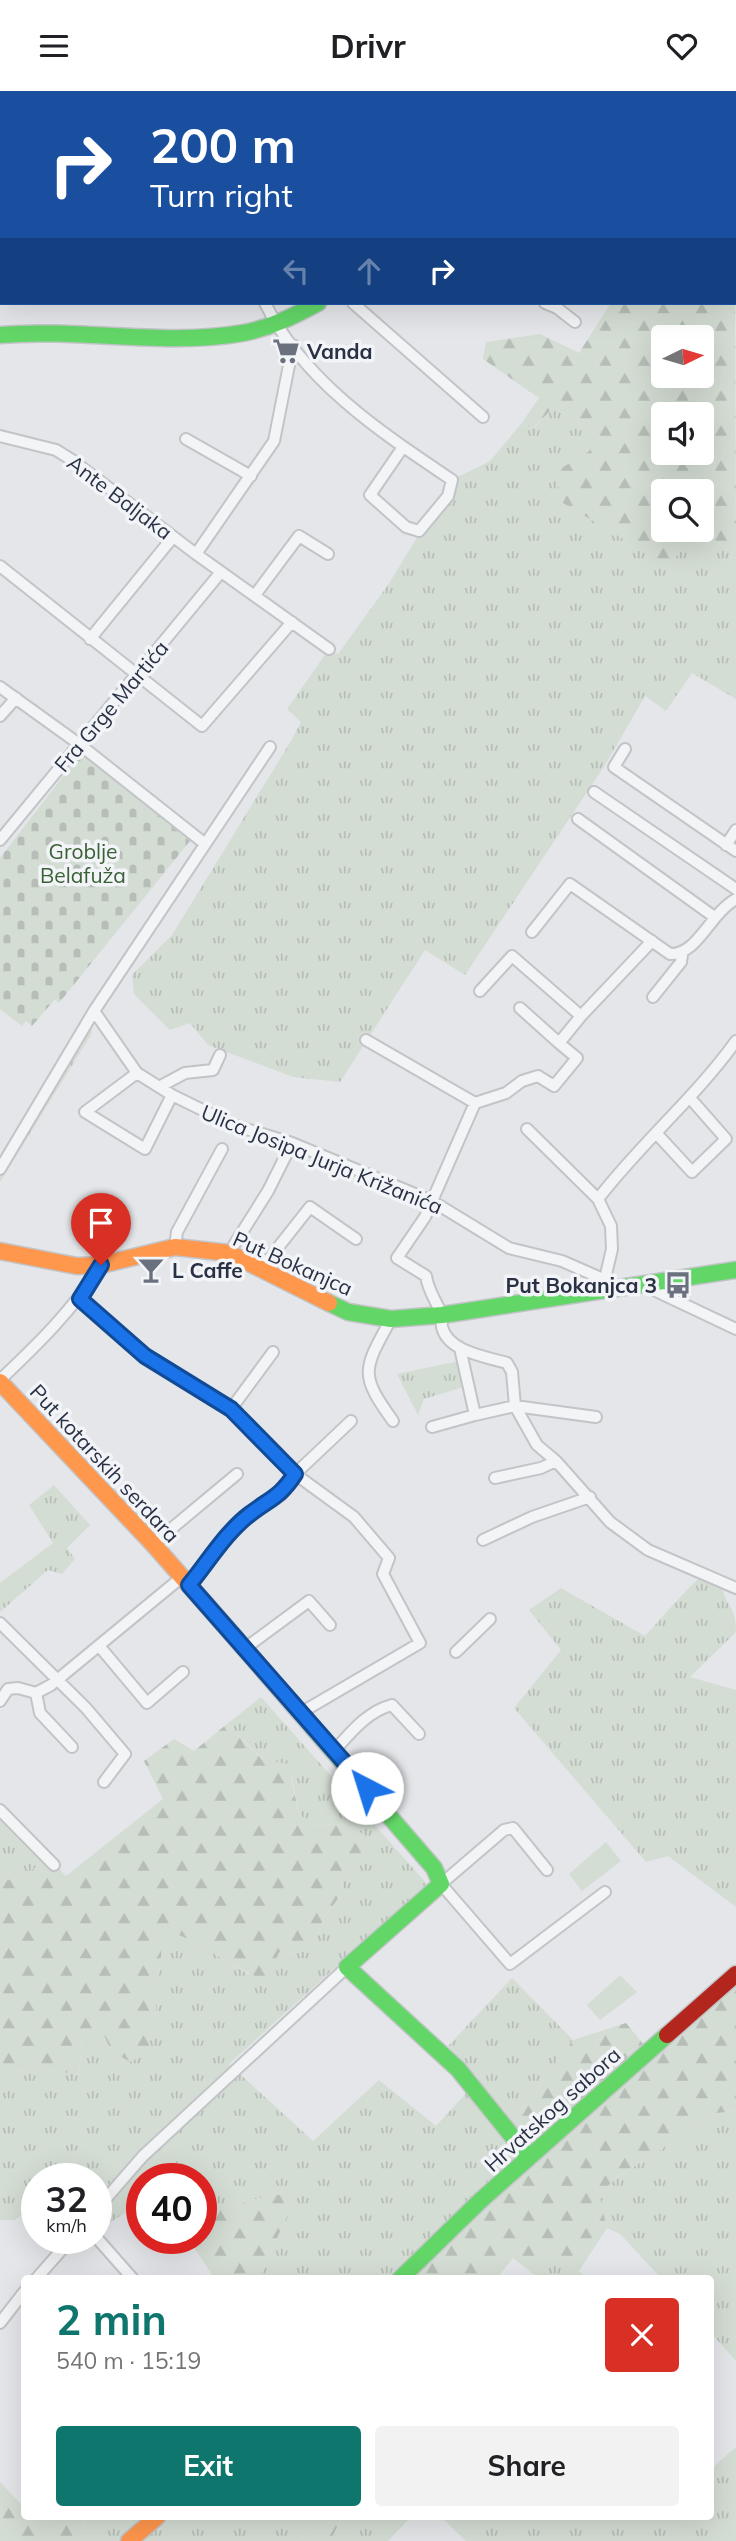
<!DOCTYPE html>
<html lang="en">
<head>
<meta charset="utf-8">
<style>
	body { margin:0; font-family:Mulish,sans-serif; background:#f2f2f2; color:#202124; height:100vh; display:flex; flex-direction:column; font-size:26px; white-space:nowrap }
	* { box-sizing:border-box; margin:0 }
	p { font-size:23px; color:#757577 }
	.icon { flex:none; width:38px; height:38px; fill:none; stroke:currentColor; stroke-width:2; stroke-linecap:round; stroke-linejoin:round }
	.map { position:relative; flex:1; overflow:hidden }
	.drawer { position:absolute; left:21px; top:2184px; width:693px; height:245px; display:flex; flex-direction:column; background:#fff; border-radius:7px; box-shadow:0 7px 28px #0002 }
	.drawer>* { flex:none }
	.banner { position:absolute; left:0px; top:0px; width:737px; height:214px; box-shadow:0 7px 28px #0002; background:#1a4fa0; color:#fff; overflow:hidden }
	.needle { width:46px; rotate:85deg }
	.fabs { position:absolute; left:651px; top:234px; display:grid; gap:14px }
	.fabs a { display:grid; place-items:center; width:63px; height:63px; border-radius:7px; background:#fff; box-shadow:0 7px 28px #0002; font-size:35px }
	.speed { position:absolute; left:21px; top:2072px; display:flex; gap:14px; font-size:35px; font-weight:700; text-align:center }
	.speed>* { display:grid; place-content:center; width:91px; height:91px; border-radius:50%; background:#fff; box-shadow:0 7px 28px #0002; line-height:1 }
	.speed small { font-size:18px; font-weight:400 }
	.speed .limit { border:10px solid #d22; background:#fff; color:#111 }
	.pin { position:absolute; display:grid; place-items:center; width:60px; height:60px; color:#fff; margin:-72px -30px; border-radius:50% 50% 50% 0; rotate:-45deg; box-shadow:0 0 7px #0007 }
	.pin .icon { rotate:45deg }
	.me { position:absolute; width:77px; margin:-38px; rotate:320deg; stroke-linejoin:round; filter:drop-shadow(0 0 5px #0008) }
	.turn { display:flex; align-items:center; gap:24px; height:147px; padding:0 35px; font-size:32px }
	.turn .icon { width:91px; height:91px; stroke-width:2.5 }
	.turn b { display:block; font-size:49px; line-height:60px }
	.lanes { display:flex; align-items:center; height:66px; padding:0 35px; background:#0003; justify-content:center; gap:35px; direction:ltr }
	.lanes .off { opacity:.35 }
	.round { display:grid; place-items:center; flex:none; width:74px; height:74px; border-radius:7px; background:#f2f2f2 }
	.head { display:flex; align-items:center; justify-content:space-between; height:119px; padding:0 35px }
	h1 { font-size:42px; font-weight:700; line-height:52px; color:#0f766e }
	.cta { display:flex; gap:14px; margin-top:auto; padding:14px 35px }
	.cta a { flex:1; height:80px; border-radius:7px; background:#0f766e; color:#fff; font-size:28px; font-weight:700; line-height:80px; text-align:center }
	.cta a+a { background:#f2f2f2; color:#202124 }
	header { display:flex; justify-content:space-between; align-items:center; height:91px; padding:0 35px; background:#fff; font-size:32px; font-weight:700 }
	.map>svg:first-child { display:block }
	.grass { fill:url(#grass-tufts) }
	.forest { fill:url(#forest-firs); fill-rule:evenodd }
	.cemetery { fill:url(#cemetery-stones) }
	.garden { fill:#d4ddd4 }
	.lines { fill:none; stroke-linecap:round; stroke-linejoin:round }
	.street-casing { stroke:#c2c4c7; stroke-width:14 }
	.fast-casing { stroke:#c2c4c7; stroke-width:19 }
	.slow-casing { stroke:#c2c4c7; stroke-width:19 }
	.jam-casing { stroke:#c2c4c7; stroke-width:19 }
	.street { stroke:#f3f4f6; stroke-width:10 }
	.fast { stroke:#63d668; stroke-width:16 }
	.slow { stroke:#ff974d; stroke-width:16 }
	.jam { stroke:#b3261e; stroke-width:16 }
	.route-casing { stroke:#114b97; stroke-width:18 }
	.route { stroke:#1a73e8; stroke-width:12 }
	.labels { text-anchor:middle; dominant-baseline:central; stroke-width:7; stroke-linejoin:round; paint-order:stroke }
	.poi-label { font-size:21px; font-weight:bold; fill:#293144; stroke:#f2f4f8; text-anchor:start }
	.street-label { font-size:21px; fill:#293144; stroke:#f2f4f8 }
	.park-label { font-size:21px; fill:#3a6036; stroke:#f2f4f8 }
</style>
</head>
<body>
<header><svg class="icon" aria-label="menu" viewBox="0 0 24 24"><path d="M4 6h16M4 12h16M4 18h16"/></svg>Drivr<svg class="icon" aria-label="heart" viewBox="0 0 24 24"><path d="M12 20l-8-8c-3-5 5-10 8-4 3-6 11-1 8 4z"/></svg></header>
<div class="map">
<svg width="736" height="2450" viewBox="0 0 736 2450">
	<defs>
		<pattern id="grass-tufts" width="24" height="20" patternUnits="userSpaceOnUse" patternTransform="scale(1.75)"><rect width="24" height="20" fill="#d4ddd4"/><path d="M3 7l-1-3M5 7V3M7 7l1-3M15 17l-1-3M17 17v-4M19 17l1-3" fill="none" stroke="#b6beb7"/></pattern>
		<pattern id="forest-firs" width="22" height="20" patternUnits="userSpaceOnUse" patternTransform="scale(1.75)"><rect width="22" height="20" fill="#d4ddd4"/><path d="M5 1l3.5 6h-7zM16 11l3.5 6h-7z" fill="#b6beb7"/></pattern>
		<pattern id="cemetery-stones" width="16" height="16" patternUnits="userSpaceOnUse" patternTransform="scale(1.75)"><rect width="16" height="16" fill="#d4ddd4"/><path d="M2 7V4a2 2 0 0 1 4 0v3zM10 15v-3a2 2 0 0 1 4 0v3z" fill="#b6beb7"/></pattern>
	</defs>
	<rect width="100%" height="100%" fill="#e4e6e9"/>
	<!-- grass -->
	<path class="grass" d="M554,316L600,346L588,361L558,380L667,474L701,441L736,465V608L692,582L666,620L645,605L605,674L465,884L425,859L340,991L293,986L208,954L190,932L170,939L134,903L132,884L172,844L291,650L301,631L287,618L329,558L338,563L388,494L452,389L490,370L521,333L534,337Z
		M92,937L91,944L0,1091V1083L86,940Z
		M464,1269L470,1294L424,1308L418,1324L397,1283Z
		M54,1394L90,1434L67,1457L75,1468L62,1483L48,1479L0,1521V1492L53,1452L29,1414Z
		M701,1486L722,1496C727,1518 736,1515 736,1541L690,1586L736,1599V1816L668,1765L646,1771L514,1617L561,1559L529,1519L561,1497L645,1545C656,1534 691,1492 701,1486Z
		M261,1606L427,1793L229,1973L313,2050L379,1989L436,2035L479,1988L448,1955L512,1887L573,1949L518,2024L545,2055L412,2187H259L288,2123L270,2104L233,2115L201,2113V2088H142V2111L103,2136L96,2130V2088H37V2116L14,2129H0V1983L35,1978L79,1983L82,1949L100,1935L147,1961L155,1925L162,1855L171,1840L188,1847L248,1883L280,1860L296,1862L312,1858L323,1828L342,1802L343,1781L371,1751C352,1731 340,1731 313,1735L299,1723L292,1687L263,1668L227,1633Z
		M0,1725L47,1766L27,1784L0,1791Z
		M736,2020V2270L711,2242L710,2188L661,2187L620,2143L607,2137L599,2104L616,2087L717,2022Z
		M550,2156L587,2187H538L513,2167H537Z
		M736,2356V2450H466L441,2426H710L711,2378Z
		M85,2426H314L312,2441L296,2450H81Z
		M342,2426H411L388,2450H330Z"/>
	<!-- forest -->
	<path class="forest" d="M605,0H736V41L735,2Z
		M735,166L736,465L701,441L667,474L563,412L557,391L558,379L588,361L600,346L554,316L533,337L521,333L539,307L483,268L486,251L540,243L579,262L611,212H735ZM663,247H702V285H663ZM663,324H702V362H663ZM663,401H702V439H663Z
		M227,1633L262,1668L288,1673L299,1723L313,1735C341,1731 351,1731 372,1751L343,1781L342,1802L323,1828L312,1858L296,1862L280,1860L265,1889C231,1877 204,1852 171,1841L162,1855L155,1925L148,1961L131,1971L112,1961L100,1936L82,1949L79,1983L35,1978L0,1983V1791L27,1784L47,1766L66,1785L163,1708L144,1670L174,1648L194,1660Z
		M736,1895V2020L717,2022L616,2087L599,2104L607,2137L579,2180L550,2156L537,2167H513L497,2187L412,2188L544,2055L518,2024L573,1949L626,1932L654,1966Z
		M270,2104H291L288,2123L259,2187H214L188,2147H201V2113L233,2115Z
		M0,2391L22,2414L24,2412V2426H85L81,2450H0Z
		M314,2426H342L330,2450H296L312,2441Z"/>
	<!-- cemetery -->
	<path class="cemetery" d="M81,662L190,750L59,912L55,908L32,935L26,930L22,935L0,918V767Z"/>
	<!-- garden -->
	<path class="garden" d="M606,1751L621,1770L582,1800L569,1783Z
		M620,1884L637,1901L600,1929L587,1914Z"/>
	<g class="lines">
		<defs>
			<path id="street" d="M87,0L88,2
				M427,0L428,2
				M25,2L28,0
				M196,2V0
				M272,2L274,0
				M418,2L419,0
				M0,26L2,24
				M0,136L2,135
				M735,153L736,154
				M265,212C303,290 382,342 452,389L448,405L419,440L406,436L370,404L403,356
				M353,212L483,326
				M545,212L557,217L575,231
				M0,345L56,359L72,369L196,463L329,558
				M186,348L251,385
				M196,463L274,350L293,254
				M0,475L202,635L292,531
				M255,504L299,445L328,463
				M90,548L173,446
				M0,596L79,653L204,752
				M0,625L16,607
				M625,658L614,676L736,760
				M594,701L736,798
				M578,728L713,825
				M0,749L221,481
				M726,754L736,739
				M532,841L570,793L670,863C698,864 709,823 736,808
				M480,900L512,865L581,925L652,850
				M653,906L681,871L682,864
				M520,917L559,952
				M94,920L137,982L172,1004L233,1034L292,1052L432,1110L509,1157L562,1170L603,1188
				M366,949L475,1012L425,1126L397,1167L426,1185C428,1199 435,1208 440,1220C443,1226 441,1230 442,1236C448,1261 487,1266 507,1272L512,1281L515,1315L537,1354L556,1370L610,1431L648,1459L736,1497
				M137,982L85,1021L145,1058L172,1004
				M159,996L185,982L213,979L220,964
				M475,1012L506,1002L522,990L538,985L554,995L577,967L559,952L581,925
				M527,1038L598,1108
				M656,1042L692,1081L726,1048L690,1007
				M0,1078L94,920L270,656
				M175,1156L177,1141L222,1058
				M229,1162L268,1100L292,1052
				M261,1178L310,1116L356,1148
				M604,1192L612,1158L611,1135L598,1108C641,1052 695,1007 736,950
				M641,1193L736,1238
				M80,1208L145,1265L231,1318L295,1383L354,1426L389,1467L383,1483L420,1552L302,1621
				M391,1228C363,1279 359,1283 393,1330
				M460,1257L475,1324L515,1315L596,1326
				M0,1289C38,1253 73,1219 101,1174
				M231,1318L273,1261
				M432,1336L475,1324
				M495,1387L541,1377L556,1370
				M483,1449L532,1426L590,1406
				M153,1453L237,1383
				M189,1494L227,1446L250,1423L282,1403L295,1383L351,1330
				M0,1532L86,1617L125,1663L104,1691
				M100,1556L147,1612L183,1581
				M244,1558L309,1510L330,1534
				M456,1561L490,1528
				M36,1602L40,1622L72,1656
				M0,1610L8,1598L18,1597L36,1602L51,1594L182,1486
				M335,1659C351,1641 368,1620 392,1614L419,1643
				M0,1719L54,1774
				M547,1779L513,1737L504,1739L441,1793L510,1873L605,1801
				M96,2119L143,2065L347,1876
				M96,2146L133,2188
				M36,2188L72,2147
				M0,2232L24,2201"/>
			<path id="fast" d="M0,244C81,237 163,256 243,242C270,237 294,225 318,212
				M329,1212L348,1221L391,1228L442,1224L736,1179
				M232,1543L434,1777L441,1793L347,1876L458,1978L529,2066
				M400,2188L481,2109L667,1944"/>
			<path id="slow" d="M735,63H736
				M0,1160L77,1175L101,1174L175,1156L229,1162L329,1212
				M0,1291L153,1453L232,1543
				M129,2450L157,2426"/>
			<path id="jam" d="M667,1944L736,1883"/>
		</defs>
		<!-- street casing -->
		<use href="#street" class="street-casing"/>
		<!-- fast casing -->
		<use href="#fast" class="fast-casing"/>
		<!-- slow casing -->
		<use href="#slow" class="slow-casing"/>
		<!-- jam casing -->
		<use href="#jam" class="jam-casing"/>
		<!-- street -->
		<use href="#street" class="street"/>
		<!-- fast -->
		<use href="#fast" class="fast"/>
		<!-- slow -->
		<use href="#slow" class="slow"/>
		<!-- jam -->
		<use href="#jam" class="jam"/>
	</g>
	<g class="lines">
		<defs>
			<path id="route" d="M101,1174L80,1208L145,1265L231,1318L295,1383C280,1406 271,1407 250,1423C226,1441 208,1471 189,1494L367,1697"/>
		</defs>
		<!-- route casing -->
		<use href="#route" class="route-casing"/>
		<!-- route -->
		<use href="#route" class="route"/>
	</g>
	<!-- icons -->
	<defs>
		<symbol id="supermarket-bare" viewBox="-9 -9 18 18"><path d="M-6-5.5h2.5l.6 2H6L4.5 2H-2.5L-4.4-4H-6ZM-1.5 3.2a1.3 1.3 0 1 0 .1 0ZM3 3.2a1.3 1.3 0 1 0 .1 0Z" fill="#6a707e" stroke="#f2f4f8" stroke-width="2.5" paint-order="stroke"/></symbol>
		<symbol id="bar-bare" viewBox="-9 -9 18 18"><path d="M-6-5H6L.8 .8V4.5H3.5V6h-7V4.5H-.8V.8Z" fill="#6a707e" stroke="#f2f4f8" stroke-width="2.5" paint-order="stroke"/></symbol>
		<symbol id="bus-bare" viewBox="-9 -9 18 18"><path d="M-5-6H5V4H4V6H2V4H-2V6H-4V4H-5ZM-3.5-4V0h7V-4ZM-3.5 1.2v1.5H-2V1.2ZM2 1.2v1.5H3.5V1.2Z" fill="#6a707e" stroke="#f2f4f8" stroke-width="2.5" paint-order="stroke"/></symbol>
	</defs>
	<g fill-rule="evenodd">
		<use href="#supermarket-bare" x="267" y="241" width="38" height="38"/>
		<use href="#bar-bare" x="132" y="1160" width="38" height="38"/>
		<use href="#bus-bare" x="659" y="1175" width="38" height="38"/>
	</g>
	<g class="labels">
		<!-- poi labels -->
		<g class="poi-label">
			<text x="307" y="260">Vanda</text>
			<text x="172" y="1179">L Caffe</text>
			<text x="657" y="1194" text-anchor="end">Put Bokanjca 3</text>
		</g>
		<!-- street labels -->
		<g class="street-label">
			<text transform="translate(120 406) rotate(37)">Ante Baljaka</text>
			<text transform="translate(111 615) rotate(-50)">Fra Grge Martića</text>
			<text transform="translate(322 1068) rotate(22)">Ulica Josipa Jurja Križanića</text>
			<text transform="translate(293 1172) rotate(24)">Put Bokanjca</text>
			<text transform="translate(105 1372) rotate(47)">Put kotarskih serdara</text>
			<text transform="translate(552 2018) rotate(-42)">Hrvatskog sabora</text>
		</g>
		<!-- park labels -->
		<g class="park-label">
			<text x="83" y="760">Groblje<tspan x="83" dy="24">Belafuža</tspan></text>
		</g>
	</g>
</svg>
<div class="fabs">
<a><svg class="needle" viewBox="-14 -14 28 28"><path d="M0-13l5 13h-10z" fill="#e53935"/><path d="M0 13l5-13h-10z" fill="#757577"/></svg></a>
<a><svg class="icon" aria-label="sound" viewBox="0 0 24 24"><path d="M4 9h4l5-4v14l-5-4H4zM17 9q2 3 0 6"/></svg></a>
<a><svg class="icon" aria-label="search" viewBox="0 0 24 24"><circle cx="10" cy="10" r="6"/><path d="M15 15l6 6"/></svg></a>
</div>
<div class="speed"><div>32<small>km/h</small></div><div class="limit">40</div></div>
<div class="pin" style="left:101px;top:1174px;background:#d93025"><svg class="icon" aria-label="arrive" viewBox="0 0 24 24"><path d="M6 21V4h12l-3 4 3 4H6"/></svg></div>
<svg class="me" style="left:367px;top:1697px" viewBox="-20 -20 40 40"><circle r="19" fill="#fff"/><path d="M0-13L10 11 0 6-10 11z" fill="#1a73e8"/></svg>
<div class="banner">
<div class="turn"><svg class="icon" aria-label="right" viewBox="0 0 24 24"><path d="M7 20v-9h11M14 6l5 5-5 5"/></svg><div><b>200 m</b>Turn right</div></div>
<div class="lanes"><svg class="icon off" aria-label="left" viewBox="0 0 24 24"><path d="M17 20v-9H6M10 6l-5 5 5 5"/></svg><svg class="icon off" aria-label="ahead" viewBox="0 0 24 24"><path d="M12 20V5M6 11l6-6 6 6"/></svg><svg class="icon" aria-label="right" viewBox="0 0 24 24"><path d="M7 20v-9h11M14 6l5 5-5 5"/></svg></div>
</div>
<section class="drawer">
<div class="head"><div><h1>2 min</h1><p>540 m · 15:19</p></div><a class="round" style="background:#d93025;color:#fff"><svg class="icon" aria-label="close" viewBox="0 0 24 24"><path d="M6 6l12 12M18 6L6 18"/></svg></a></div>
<div class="cta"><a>Exit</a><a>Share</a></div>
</section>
</div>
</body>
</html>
